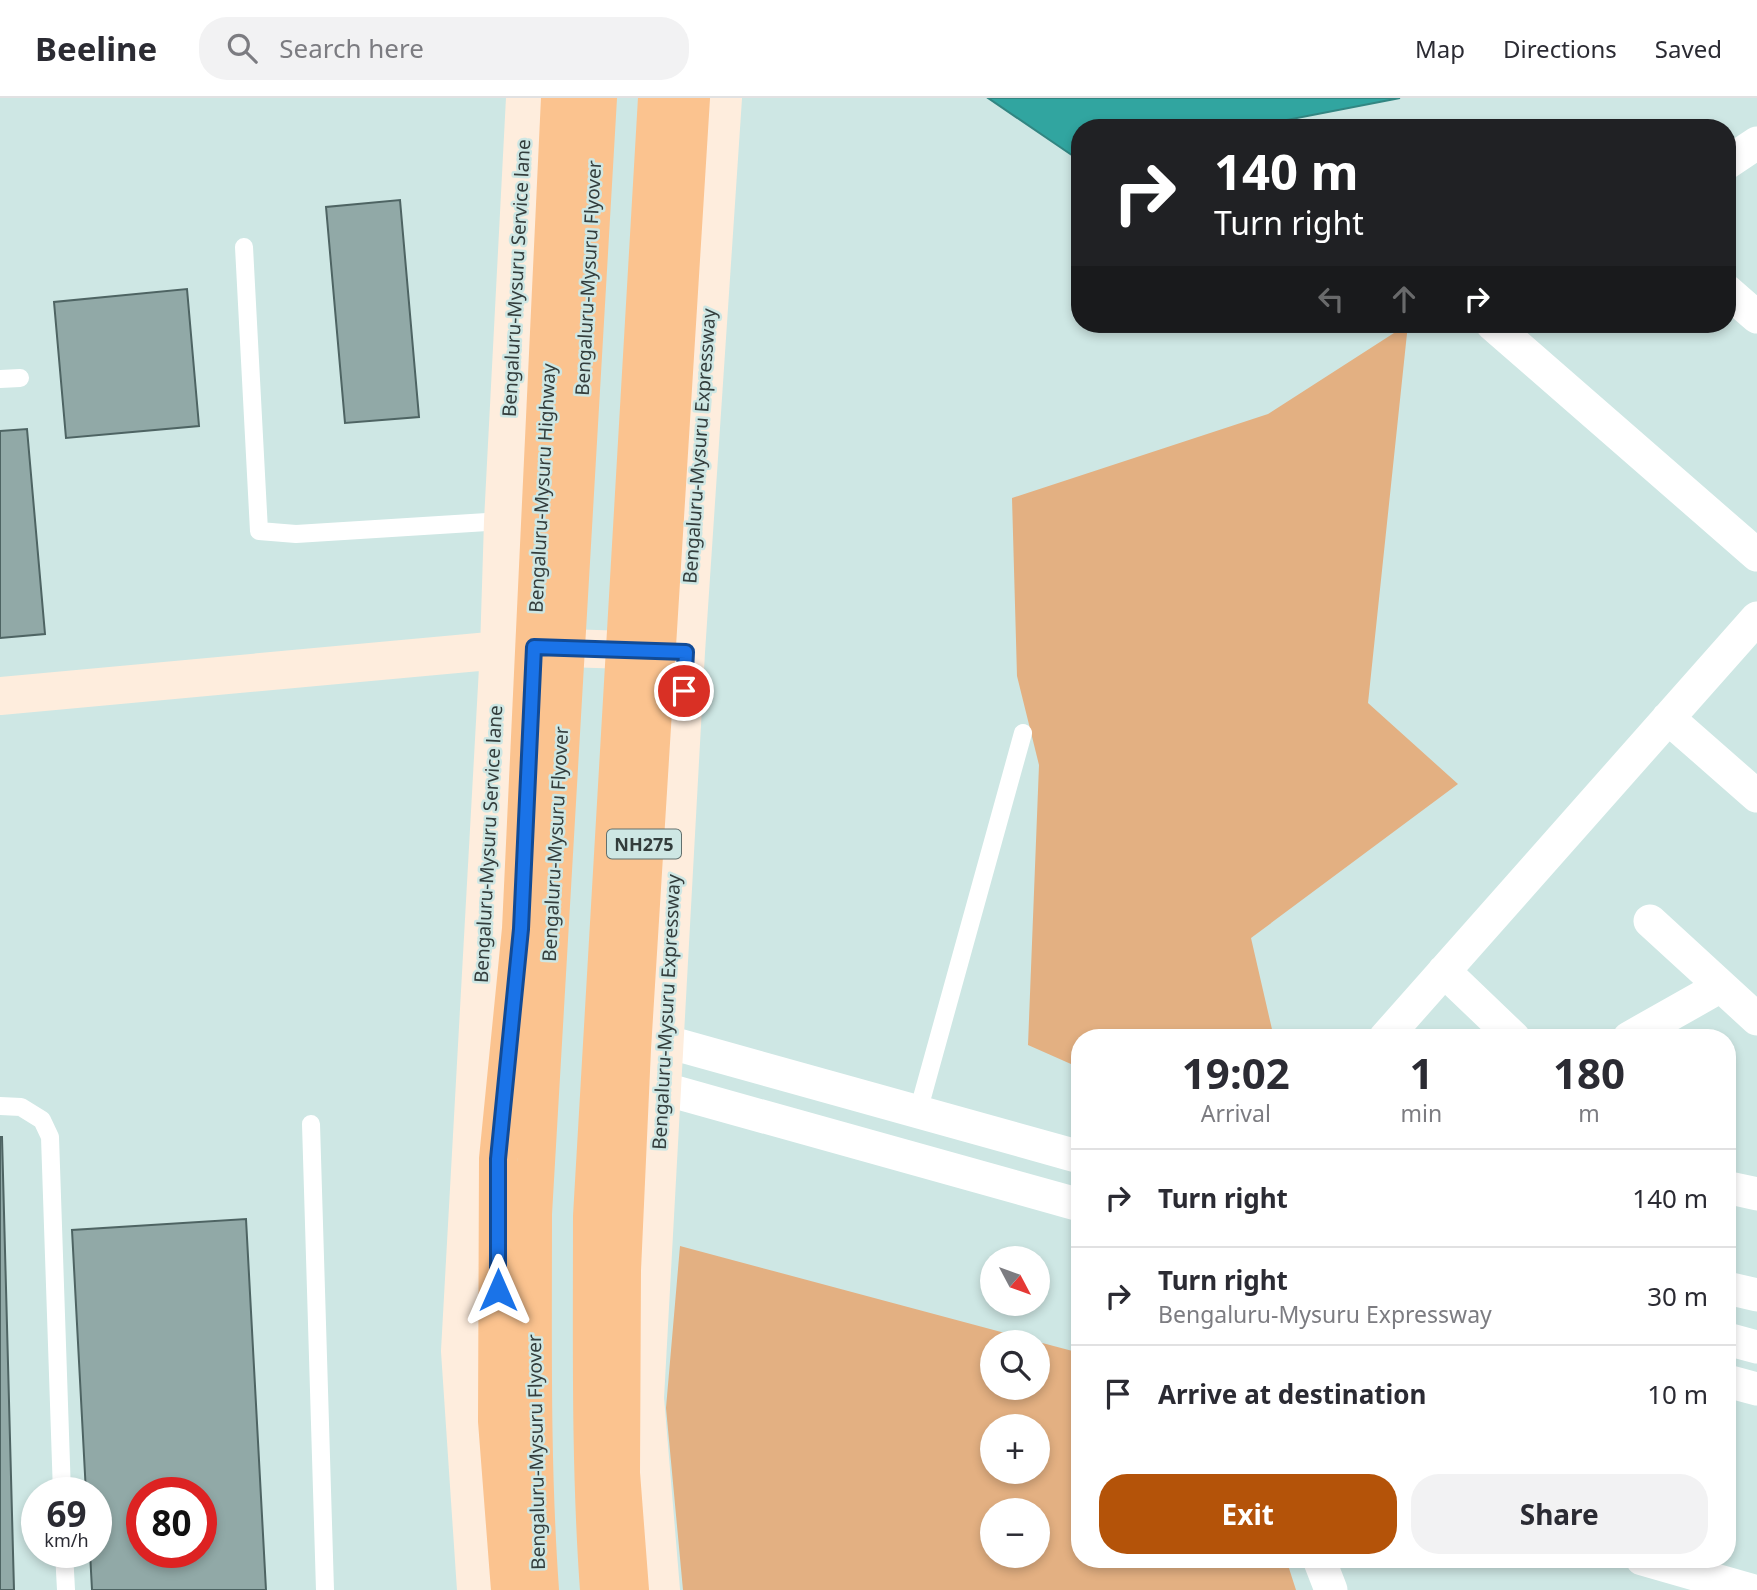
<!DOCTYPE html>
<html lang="en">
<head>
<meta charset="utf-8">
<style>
	body { margin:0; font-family:"Noto Sans",sans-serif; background:#f2f2f3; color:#2b2b33; height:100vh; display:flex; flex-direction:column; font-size:26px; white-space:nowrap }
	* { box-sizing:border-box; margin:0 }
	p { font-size:23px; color:#7c7c81 }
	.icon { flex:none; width:38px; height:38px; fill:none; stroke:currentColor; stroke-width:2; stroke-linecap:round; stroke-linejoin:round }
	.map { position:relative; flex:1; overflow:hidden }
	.drawer { position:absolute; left:1071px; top:931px; width:665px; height:539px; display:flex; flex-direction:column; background:#fff; border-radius:28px; box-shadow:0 4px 10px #0003 }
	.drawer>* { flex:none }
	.banner { position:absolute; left:1071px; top:21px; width:665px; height:214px; border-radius:28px; box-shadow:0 4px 10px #0003; background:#202124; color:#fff; overflow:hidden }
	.needle { width:46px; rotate:131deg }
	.buttons { position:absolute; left:980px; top:1148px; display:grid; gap:14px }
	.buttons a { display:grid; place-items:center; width:70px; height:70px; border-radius:50%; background:#fff; box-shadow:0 4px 10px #0003; font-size:35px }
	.speed { position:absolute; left:21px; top:1379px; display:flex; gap:14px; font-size:35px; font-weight:700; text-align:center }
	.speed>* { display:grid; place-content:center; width:91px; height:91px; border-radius:50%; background:#fff; box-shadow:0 4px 10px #0003; line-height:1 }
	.speed small { font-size:18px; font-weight:400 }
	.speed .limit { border:10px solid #d22; background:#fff; color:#111 }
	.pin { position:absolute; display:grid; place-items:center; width:60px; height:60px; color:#fff; margin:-30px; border:4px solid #fff; border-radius:50%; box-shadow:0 2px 7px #0007 }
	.me { position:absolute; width:77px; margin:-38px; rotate:0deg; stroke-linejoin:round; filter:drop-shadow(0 0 5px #0008) }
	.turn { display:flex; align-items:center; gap:24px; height:147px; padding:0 28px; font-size:32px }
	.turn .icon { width:91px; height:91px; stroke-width:2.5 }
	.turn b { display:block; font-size:49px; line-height:60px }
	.lanes { display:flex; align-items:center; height:66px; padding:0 28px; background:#0003; justify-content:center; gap:35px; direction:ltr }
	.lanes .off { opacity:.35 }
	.eta { display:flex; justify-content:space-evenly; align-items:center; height:119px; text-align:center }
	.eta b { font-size:42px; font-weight:700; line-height:49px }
	.cta { display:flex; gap:14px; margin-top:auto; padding:14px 28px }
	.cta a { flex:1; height:80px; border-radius:28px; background:#b45309; color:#fff; font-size:28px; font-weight:700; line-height:80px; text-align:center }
	.cta a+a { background:#f2f2f3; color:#2b2b33 }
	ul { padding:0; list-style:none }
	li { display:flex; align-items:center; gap:21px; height:98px; padding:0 28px; border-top:2px solid #e1e1e2 }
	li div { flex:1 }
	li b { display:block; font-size:26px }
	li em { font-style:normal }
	header { display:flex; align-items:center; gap:42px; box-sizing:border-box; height:98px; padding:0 35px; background:#fff; border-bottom:2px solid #e1e1e2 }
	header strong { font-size:33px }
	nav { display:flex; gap:38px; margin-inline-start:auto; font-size:24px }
	.search { width:490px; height:63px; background:#f2f2f3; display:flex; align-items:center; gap:18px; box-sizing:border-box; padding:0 24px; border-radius:28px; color:#7c7c81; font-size:26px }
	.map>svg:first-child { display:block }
	.green { fill:#e3b082; fill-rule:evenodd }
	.water { fill:#31a5a0; stroke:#328682; stroke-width:2 }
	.building { fill:#91a9a7; stroke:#4e6463; stroke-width:2; fill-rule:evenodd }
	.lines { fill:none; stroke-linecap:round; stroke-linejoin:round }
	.lane { stroke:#fff; stroke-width:18 }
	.street { stroke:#fff; stroke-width:33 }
	.secondary { stroke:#feeddd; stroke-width:38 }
	.highway { stroke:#fbc38f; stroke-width:38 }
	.route-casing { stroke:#114b97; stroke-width:18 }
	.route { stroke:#1a73e8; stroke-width:12 }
	.labels { text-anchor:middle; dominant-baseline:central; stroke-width:5; stroke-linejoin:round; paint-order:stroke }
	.shield { fill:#cee7e4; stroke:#62706e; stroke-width:2 }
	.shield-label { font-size:18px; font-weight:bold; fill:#333d3c }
	.street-label { font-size:19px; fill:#333d3c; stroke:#cee7e4 }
</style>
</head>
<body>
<header>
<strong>Beeline</strong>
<div class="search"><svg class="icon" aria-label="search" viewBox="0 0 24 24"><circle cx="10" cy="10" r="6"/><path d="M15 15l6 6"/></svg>Search here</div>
<nav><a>Map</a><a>Directions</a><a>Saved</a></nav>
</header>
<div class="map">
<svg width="1757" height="1492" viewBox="0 0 1757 1492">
	<rect width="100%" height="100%" fill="#cee7e4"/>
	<!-- green -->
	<path class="green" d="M1408,226L1368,605L1458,686L1251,840L1274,940H1080V970L1028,947L1039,667L1017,578L1012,400L1268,316Z
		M680,1148L1080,1255V1461H1286L1296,1492H683L666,1310ZM992,1244H1038V1290H992ZM992,1328H1038V1374H992ZM992,1412H1038V1458H992Z"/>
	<!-- water -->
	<path class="water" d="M988,0H1400L1246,30H1080L1079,62Z"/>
	<!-- building -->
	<path class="building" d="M400,102L419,319L345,325L326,109Z
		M187,191L199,328L66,340L54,204Z
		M27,331L45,536L0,540V333Z
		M0,1039H2L14,1492H0Z
		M246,1121L266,1492H92L90,1454H96V1395H86L72,1132ZM142,1395H201V1454H142Z"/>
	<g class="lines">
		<!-- lane -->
		<path class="lane" d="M244,149L259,433L296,436L503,423
			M0,281L20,280
			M0,1008L21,1009L42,1022L50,1039L62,1395
			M918,1014L1023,635
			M311,1026L325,1492
			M64,1454L66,1492"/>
		<!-- street -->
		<path class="street" d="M1727,65L1757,45
			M1727,193L1757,219
			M1492,226L1757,457
			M1668,620L1757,698
			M1650,823L1757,921
			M1444,873L1514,940
			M1385,940L1757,520
			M1629,940L1721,888
			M664,943L1080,1059
			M661,990L1080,1107
			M1727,1091L1730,1090L1757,1096
			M1727,1190L1757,1197
			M1727,1241L1757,1249
			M1727,1283L1757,1291
			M1319,1461L1331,1492
			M1642,1461L1751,1492"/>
		<!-- secondary -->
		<path class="secondary" d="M0,598L534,549L659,553
			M476,1492L460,1253L499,552L503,423L525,0
			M661,1492L645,1300L686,554L723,0"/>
		<!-- highway -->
		<path class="highway" d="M510,1492L497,1323L498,1061L521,831L560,0
			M540,1492C531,1367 533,1241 533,1116L598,0
			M599,1492C590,1368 592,1242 592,1118L657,0
			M630,1492L621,1375L622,1172L632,951L691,0"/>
	</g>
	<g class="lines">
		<defs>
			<path id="route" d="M498,1192V1061L521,831L534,549L686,554L684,593"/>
		</defs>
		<!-- route casing -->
		<use href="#route" class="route-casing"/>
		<!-- route -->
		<use href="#route" class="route"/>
	</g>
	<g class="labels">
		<!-- shield labels -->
		<rect class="shield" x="607" y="731.5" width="74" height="29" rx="5"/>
		<g class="shield-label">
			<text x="644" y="746">NH275</text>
		</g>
		<!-- street labels -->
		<g class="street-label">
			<text transform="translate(516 180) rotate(-87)">Bengaluru-Mysuru Service lane</text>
			<text transform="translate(588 180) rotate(-87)">Bengaluru-Mysuru Flyover</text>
			<text transform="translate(699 348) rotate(-86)">Bengaluru-Mysuru Expressway</text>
			<text transform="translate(542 390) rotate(-87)">Bengaluru-Mysuru Highway</text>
			<text transform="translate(488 746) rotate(-87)">Bengaluru-Mysuru Service lane</text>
			<text transform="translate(555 746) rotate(-87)">Bengaluru-Mysuru Flyover</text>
			<text transform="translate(666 914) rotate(-87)">Bengaluru-Mysuru Expressway</text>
			<text transform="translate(536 1354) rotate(-91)">Bengaluru-Mysuru Flyover</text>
		</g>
	</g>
</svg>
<div class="buttons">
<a><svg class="needle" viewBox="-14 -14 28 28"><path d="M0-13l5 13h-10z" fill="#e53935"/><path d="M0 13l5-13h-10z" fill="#7c7c81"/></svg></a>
<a><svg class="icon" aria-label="search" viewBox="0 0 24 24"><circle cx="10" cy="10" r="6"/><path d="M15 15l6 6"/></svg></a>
<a>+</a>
<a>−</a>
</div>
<div class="speed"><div>69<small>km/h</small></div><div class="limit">80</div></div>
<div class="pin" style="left:684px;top:593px;background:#d93025"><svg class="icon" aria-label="arrive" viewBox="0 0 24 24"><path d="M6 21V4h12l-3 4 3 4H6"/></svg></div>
<svg class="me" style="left:498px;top:1192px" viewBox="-20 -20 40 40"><path d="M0-17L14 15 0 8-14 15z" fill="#1a73e8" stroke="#fff" stroke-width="4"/></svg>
<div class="banner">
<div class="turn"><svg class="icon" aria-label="right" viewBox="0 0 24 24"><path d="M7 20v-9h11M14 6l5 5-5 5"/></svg><div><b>140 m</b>Turn right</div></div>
<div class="lanes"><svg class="icon off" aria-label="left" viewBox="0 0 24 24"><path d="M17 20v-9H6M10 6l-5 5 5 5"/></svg><svg class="icon off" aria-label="ahead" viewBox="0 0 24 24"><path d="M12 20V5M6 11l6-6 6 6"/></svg><svg class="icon" aria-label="right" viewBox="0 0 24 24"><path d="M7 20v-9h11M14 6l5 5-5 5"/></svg></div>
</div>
<section class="drawer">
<div class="eta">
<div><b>19:02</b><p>Arrival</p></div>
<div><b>1</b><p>min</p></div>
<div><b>180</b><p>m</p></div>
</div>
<ul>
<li><svg class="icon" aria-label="right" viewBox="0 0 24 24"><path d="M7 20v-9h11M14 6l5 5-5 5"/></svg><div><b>Turn right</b></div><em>140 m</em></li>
<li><svg class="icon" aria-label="right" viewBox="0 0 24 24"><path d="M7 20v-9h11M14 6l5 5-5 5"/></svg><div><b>Turn right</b><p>Bengaluru-Mysuru Expressway</p></div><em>30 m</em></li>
<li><svg class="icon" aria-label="arrive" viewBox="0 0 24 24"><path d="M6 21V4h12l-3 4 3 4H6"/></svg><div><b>Arrive at destination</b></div><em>10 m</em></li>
</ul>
<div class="cta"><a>Exit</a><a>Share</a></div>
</section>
</div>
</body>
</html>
